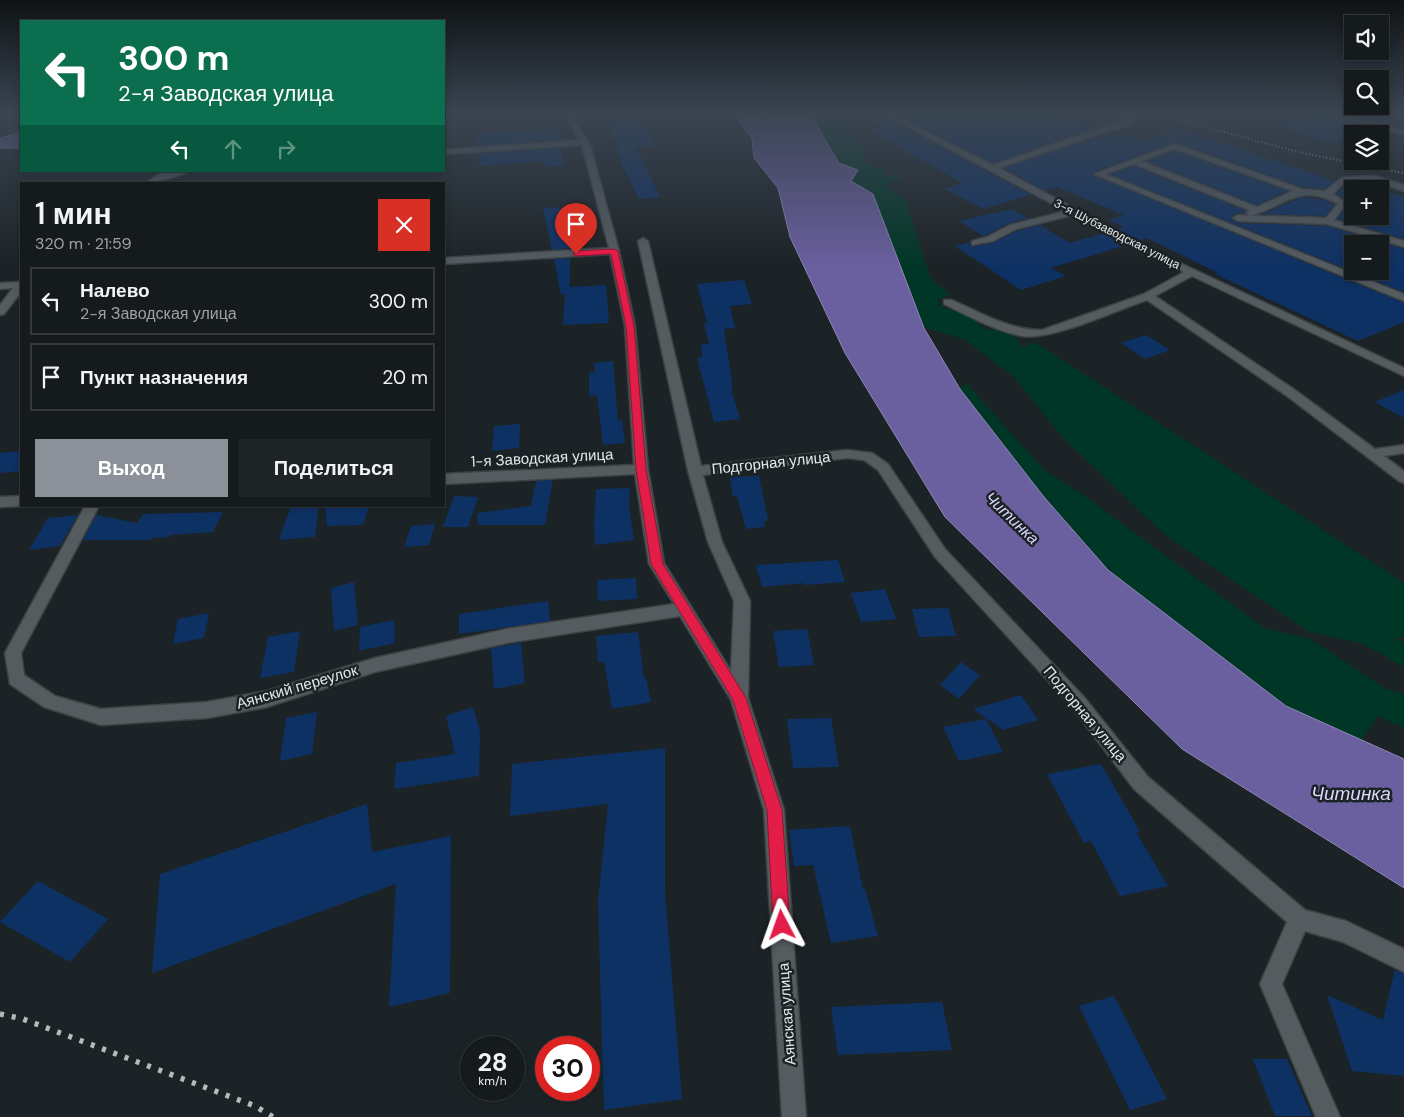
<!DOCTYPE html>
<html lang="ru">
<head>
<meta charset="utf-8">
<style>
	body { margin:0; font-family:"DM Sans",sans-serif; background:#1e2325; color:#f1f3f6; height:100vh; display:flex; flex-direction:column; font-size:19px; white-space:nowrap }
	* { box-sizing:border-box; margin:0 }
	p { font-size:16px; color:#9da1a3 }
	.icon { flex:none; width:28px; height:28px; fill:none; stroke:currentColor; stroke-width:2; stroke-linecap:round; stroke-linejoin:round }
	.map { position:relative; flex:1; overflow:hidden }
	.drawer { position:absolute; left:20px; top:182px; width:425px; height:325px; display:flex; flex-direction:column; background:#151a1c; border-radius:0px; box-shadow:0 2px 8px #0003,0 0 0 1px #34383b }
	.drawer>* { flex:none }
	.top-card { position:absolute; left:20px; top:20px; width:425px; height:152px; border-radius:0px; box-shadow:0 2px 8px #0003,0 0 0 1px #34383b; background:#0b6e4f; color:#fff; overflow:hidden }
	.buttons { position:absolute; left:1344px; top:15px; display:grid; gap:10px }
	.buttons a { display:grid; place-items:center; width:45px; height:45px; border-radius:0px; background:#151a1c; box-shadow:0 2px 8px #0003,0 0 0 1px #34383b; font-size:25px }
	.speed { position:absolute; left:460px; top:1036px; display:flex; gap:10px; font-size:25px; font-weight:700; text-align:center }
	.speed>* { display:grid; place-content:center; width:65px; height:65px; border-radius:50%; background:#151a1c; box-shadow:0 2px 8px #0003,0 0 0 1px #34383b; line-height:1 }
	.speed small { font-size:12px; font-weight:400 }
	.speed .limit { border:8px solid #d22; background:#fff; color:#111 }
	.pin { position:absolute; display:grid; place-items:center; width:42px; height:42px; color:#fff; margin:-51px -21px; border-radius:50% 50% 50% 0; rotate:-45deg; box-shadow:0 0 5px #0007 }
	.pin .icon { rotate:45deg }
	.me { position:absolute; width:55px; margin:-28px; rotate:356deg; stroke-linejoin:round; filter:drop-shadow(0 0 4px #0008) }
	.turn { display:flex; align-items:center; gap:18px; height:105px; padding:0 15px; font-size:22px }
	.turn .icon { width:65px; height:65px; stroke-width:2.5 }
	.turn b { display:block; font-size:35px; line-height:42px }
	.lanes { display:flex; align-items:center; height:48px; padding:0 15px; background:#0003; justify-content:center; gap:25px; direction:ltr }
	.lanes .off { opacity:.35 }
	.round { display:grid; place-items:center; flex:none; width:52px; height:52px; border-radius:0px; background:#1e2325 }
	.overview { display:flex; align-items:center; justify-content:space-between; height:85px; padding:0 15px }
	h1 { font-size:30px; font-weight:600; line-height:38px }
	.button { display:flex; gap:10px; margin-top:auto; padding:10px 15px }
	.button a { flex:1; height:58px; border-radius:0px; background:#8c9099; color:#fff; font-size:20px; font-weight:600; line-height:58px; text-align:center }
	.button a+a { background:#1e2325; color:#f1f3f6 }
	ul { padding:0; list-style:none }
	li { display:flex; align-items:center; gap:15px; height:68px; margin:0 10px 8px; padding:0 5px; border:2px solid #34383b; border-radius:0px }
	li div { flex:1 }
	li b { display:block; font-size:19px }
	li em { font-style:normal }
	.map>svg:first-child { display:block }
	.green { fill:#003625 }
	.water { fill:#6a5f9f; stroke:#8f88b6 }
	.building { fill:#0e3164; fill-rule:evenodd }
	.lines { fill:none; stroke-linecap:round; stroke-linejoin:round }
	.minor-casing { stroke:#3c4144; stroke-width:3 }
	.minor { fill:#555c60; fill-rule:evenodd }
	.rail-far1 { stroke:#b5babc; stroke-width:2; stroke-dasharray:1 2.5; stroke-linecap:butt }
	.rail { stroke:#b5babc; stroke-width:5.5; stroke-dasharray:4 8; stroke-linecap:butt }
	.route { fill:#e11d48; stroke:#92132f }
	.labels { text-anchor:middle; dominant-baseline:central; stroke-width:5; stroke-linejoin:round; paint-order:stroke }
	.far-street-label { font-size:12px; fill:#e4e8ea; stroke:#1c2326 }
	.street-label { font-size:15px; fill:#e4e8ea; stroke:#1c2326 }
	.water-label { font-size:16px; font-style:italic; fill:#dad6fc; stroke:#1c2326 }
	.near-water-label { font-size:19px; font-style:italic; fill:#dad6fc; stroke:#1c2326 }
</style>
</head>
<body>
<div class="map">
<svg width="1404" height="1117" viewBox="0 0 1404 1117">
	<rect width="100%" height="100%" fill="#1c2326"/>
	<!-- green -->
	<path class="green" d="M800,112C820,112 835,114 853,123L839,126L864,145L863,160L873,168H884L885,177L896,174L900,179L886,185L905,199L931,279L951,295L937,301L946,309L963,311L986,330L1007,327L1023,347L1035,342L1404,583V637L1396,638L1404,643V667L1361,643L1309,632L1165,535L1062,437L1014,377L964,339L924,328L873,194L850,181L858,170L839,163L813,119Z
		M966,383L1043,469L1082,494L1264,628L1311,639L1386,689L1404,694V728L1378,716L1361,741L1286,706L1108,570L1044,497L960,389Z"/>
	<!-- water -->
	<path class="water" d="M732,112H800L813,119L839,163L858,170L851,181L873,194L924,328L960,389L1044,497L1108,570L1286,706L1404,759V888L1182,749L945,517L845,353L790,237L778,188L754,158L752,138Z
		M21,132V148H0V138Z"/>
	<!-- building -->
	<path class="building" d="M610,112H620L622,116L636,115L641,122H644L656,145L636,147L660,197L639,199L622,165L609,117H611Z
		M892,112H1057L1058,117L1092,128L993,163Z
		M1313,112H1325L1370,127L1352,134V136L1337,144L1277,126Z
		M1344,112H1397L1379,122Z
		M881,115L1031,195L984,209L944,189L962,183L869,130L882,127L867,119Z
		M1174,127L1335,181L1324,189L1302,187L1176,142L1093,172L1092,175L1404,303V322L1358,341L1215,274L1218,273L1147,238L1139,241L1117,229L1124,227L1109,220L1124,215L1057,187L1045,191L1004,168L1108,134L1121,138L1130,135L1147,141Z
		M558,129L559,140L477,146L476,134Z
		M561,148L564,165L544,167L543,161L479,166L478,154Z
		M1175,151L1288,191L1257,205L1146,161Z
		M1134,166L1246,211L1244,213H1237L1231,217L1237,223L1327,226L1404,249V292L1110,174ZM1352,244H1380V271H1352Z
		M1345,185L1363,189H1352V216H1380V194L1387,192L1404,197V239L1337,219L1349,203L1336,194Z
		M1303,197L1324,200L1335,205L1325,216L1262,214Z
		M585,206L591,229H588L590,240L570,242V248L552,250L543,208Z
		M1012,209L1028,218L1010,223L983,236L959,221Z
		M1040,225L1070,243L1104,233L1126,245L1051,268L1066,276L1021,290L955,246L970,242L972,247L993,243L1017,231Z
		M570,258V287L606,285L609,323L563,325L565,294L561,295L554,259Z
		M744,280L752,304L730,306L735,328L724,329L733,389H731L740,419L714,422L697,358L702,357L701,344H709L704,323H707L697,284Z
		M1146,335L1170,350L1145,359L1121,343Z
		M613,361L618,421L622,420L625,443L603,445L597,395L589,396V373L595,372L594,363Z
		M1404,390V418L1375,402Z
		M520,424L519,448L492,451L494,426Z
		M21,451V471L0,473V453Z
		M759,476L768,520L764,521L765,527L746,529L737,496L733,497L730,477Z
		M553,480L545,525H478L477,513L531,506L536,481Z
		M630,488L629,506L634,540L595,545L594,527L596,489Z
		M454,496L478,497L468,527H443Z
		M319,506L315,537L279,540L290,508Z
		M325,506H369L363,525L327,526Z
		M223,512L213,532L170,535V537L152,538L151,540H83L96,515L137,523L143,514Z
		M78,515L60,546L29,550L48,518Z
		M435,524L429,545L404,547L411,526Z
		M838,560L845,582L804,585V583L762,587L756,565Z
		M636,578L637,599L598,601L597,580Z
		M354,582L358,625L334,631L331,588Z
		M885,589L896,619L861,622L851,593Z
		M548,601L550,621L459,634V614Z
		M948,608L956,636L919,637L912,609Z
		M209,613L204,638L173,644L178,619Z
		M394,620L395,643L359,651L360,627Z
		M807,629L814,665L779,667L773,631Z
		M300,631L294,672L260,678L268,637Z
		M638,632L644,678H646L651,702L612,709L604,662H598L596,636Z
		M521,643L525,683L494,689L491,648Z
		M961,662L980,675L959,699L940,685Z
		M1021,695L1038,720L1003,730L973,709Z
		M473,707L480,732L479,776L394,789L396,763L455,754L446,716Z
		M317,712L312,754L280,761L286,718Z
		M831,718L839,767L793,768L787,719Z
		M986,719L1003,752L959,761L943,727Z
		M665,748V893L682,1099L604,1110L598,901L608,804L510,816L512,764Z
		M1101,764L1140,831L1136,832L1168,886L1120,896L1091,841L1084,843L1047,774Z
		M367,804L372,852L451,836L450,993L389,1007L396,884L152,973L160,874Z
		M850,826L863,889H865L878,936L831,943L813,865L794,866L789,830Z
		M38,881L108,919L70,962L0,922Z
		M1395,970L1404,974V1076L1352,1071L1327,995L1383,1020Z
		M1114,996L1167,1099L1130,1110L1079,1006Z
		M942,1002L952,1050L838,1055L831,1007Z
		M1253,1059H1287L1312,1116H1275Z"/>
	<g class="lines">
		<defs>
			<path id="minor" d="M564,112H570L590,145L619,251L635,326L648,469L664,563L731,671L734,601L708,542L688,471L638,241L643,238L648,241L701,466L847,450L872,453L888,464L945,549L1084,697L1148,777L1305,910L1346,921L1404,949V972L1343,942L1305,931L1282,984L1340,1117H1316L1260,984L1287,922L1134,789L1072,707L935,557L878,470L864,460L847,458L703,475L722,542L750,601L748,698L784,810L806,1117H782L764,810L731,700L680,616L507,643L375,672L267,707L207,718L101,725L44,707L10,684L5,653L85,506H99L21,653L24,675L55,696L101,709L207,702L267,691L375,658L507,629L674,604L649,564L635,474L444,484V474L634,465L625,326L610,254L444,264V258L609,248L582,145L444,154V150L579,140Z
				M879,112H887L993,165L1127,118L1111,112H1120L1136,116V120L1128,125L999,168L1148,248L1404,368V376L1400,374L1192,276L1155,296L1295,390L1375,449L1404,445V453L1384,456L1404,471V483L1399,481L1287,396L1147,300C1117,310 1051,341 1022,336C995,331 969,316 944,304V300H952C981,313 1009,330 1042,330L1144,294L1184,272L1073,215L1016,229L993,241L972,245V241L987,237L1010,225L1066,211Z
				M1327,112H1338L1404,131V135Z
				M1175,144L1302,189L1325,191L1343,177L1375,176L1404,185V191L1374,181L1345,182L1333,194L1347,203L1334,220L1404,241V247L1327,224L1238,221L1233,218L1238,215L1326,218L1338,204C1299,182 1286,206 1250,216L1246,213L1249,210L1134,164L1105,174L1404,294V301L1094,174ZM1175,149L1293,191L1257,207L1141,161Z
				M171,171H190C185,174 150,184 144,184L161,173Z
				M21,282V292L4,314L0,315V305L13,288L0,289V283Z
				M21,496V506L0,507V497Z"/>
		</defs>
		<!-- minor casing -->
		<use href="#minor" class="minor-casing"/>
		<!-- minor -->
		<use href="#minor" class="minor"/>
		<!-- rail-far1 -->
		<path class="rail-far1" d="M1150,112L1298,152L1404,173"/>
		<!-- rail -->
		<path class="rail" d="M0,1014L23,1019L255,1106L273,1117"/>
	</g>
	<!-- sky -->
	<linearGradient id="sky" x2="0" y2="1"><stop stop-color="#0f1315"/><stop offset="0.42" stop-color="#3a4552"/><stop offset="1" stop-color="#3a4552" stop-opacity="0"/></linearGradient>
	<rect width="1404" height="268" fill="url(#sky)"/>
	<!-- route -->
	<path class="route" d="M614,249L618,251L634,326L646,469L663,564L746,698L782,810L790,925L787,931L782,933L776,931L773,925L767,810L733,700L651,564L636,469L626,326L611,254L576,256L573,254L576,251Z"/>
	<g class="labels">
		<!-- far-street labels -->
		<g class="far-street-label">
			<text transform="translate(1117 234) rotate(27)">3-я Шубзаводская улица</text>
		</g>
		<!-- street labels -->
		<g class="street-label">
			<text transform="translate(542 458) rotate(-3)">1-я Заводская улица</text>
			<text transform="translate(771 463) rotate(-6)">Подгорная улица</text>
			<text transform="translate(297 687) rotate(-16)">Аянский переулок</text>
			<text transform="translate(1085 714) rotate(50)">Подгорная улица</text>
			<text transform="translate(787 1014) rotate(-94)">Аянская улица</text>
		</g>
		<!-- water labels -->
		<g class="water-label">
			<text transform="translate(1012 518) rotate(44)">Читинка</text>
		</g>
		<!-- near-water labels -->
		<g class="near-water-label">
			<text x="1351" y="793">Читинка</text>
		</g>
	</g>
</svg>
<div class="buttons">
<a><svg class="icon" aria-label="sound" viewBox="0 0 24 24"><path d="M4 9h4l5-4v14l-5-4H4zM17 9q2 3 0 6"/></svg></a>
<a><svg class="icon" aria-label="search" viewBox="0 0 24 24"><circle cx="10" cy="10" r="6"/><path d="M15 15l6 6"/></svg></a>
<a><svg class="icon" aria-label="layers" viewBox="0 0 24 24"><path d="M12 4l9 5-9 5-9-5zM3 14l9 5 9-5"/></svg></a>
<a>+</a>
<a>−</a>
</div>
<div class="speed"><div>28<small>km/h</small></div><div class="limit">30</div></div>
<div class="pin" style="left:576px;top:254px;background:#d93025"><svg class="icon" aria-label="arrive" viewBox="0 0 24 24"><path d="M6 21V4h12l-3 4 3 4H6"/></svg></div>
<svg class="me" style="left:782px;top:925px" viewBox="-20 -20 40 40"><path d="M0-17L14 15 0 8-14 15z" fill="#e11d48" stroke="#fff" stroke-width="4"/></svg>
<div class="top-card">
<div class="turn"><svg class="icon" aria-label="left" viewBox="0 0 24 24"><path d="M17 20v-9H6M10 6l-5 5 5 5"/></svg><div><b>300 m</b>2-я Заводская улица</div></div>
<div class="lanes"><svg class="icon" aria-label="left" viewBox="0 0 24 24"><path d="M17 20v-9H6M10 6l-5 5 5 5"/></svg><svg class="icon off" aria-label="ahead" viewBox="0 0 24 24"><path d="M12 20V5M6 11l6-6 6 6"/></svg><svg class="icon off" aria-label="right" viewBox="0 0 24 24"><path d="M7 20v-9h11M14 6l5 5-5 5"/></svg></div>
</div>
<section class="drawer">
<div class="overview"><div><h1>1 мин</h1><p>320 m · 21:59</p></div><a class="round" style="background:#d93025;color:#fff"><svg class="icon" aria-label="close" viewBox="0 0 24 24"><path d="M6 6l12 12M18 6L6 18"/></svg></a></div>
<ul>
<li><svg class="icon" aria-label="left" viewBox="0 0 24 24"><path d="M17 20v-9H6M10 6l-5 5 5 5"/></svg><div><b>Налево</b><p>2-я Заводская улица</p></div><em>300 m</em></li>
<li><svg class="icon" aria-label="arrive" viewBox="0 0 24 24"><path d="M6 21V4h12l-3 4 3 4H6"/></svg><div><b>Пункт назначения</b></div><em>20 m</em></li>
</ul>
<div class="button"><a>Выход</a><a>Поделиться</a></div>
</section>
</div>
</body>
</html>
